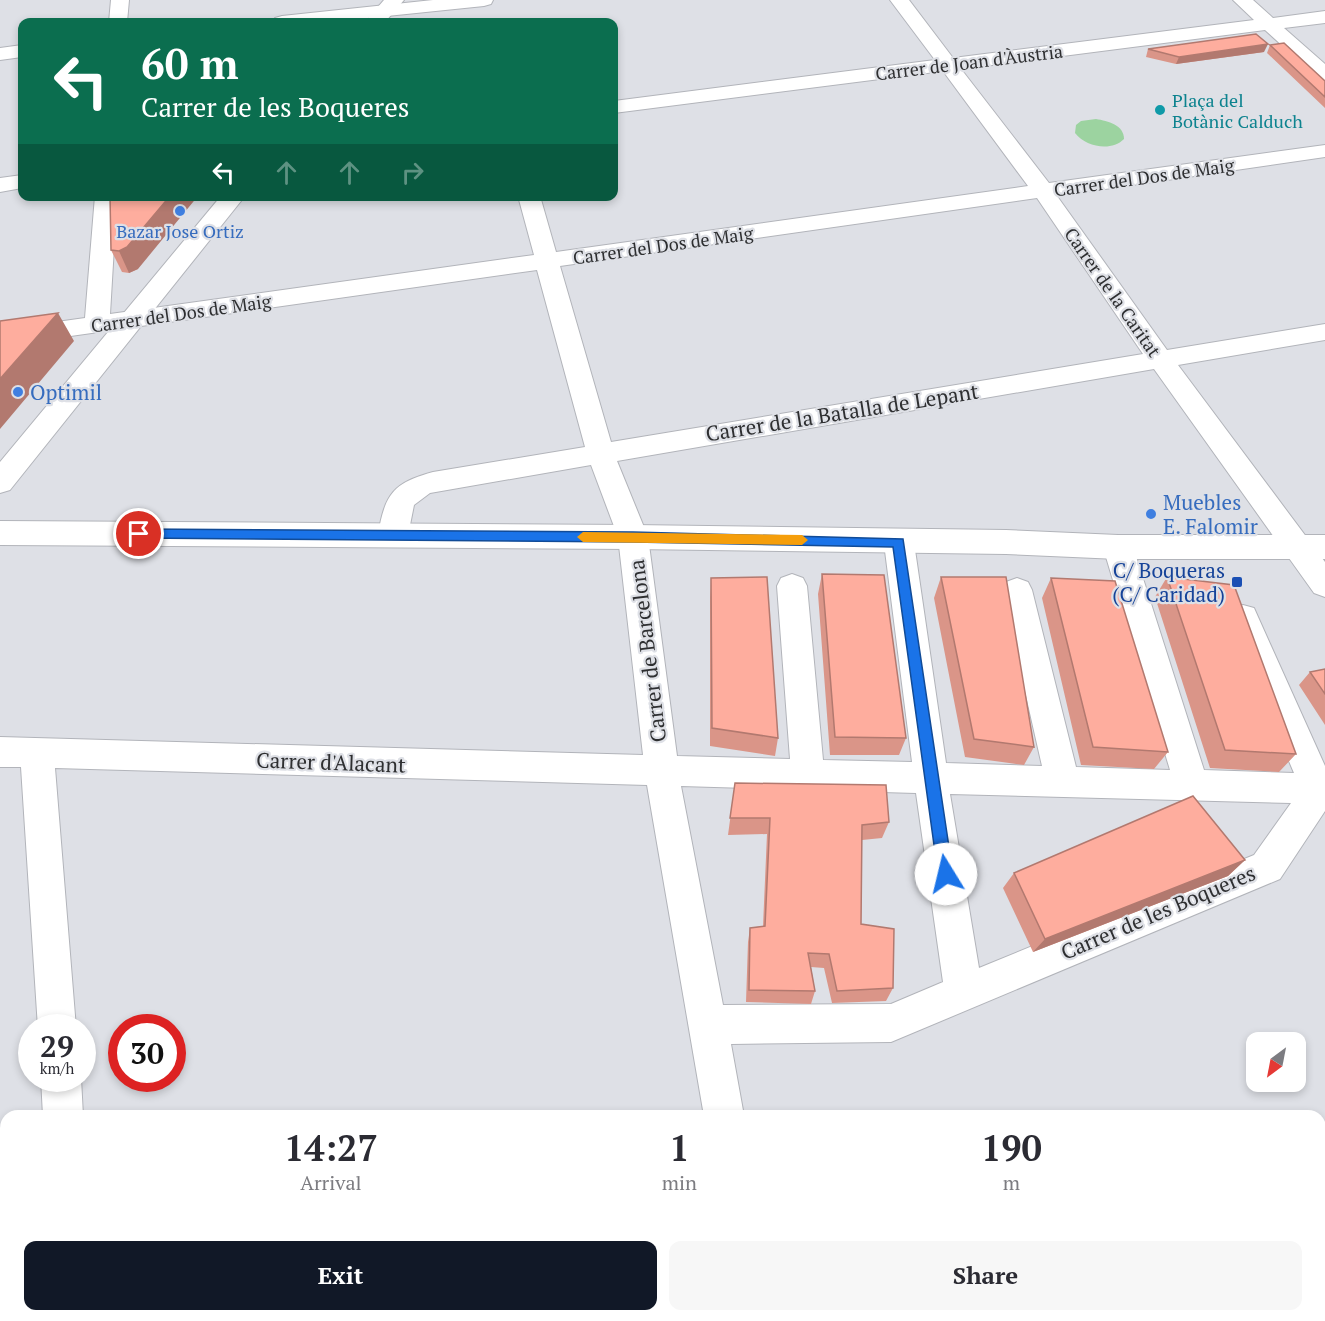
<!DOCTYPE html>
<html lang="en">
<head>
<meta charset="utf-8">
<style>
	body { margin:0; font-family:"PT Serif",serif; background:#f7f7f7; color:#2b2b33; height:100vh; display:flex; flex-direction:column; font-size:22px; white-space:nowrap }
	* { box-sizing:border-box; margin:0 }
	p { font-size:20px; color:#7c7c81 }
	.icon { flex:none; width:33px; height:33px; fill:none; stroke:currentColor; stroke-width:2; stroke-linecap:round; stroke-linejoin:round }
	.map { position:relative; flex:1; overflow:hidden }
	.drawer { position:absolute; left:0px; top:1110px; width:1326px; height:212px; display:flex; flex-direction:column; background:#fff; border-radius:18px 18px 0 0; box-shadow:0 3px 9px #0003 }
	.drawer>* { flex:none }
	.banner { position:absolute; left:18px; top:18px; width:600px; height:183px; border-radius:12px; box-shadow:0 3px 9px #0003; background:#0b6e4f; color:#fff; overflow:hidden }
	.needle { width:39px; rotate:212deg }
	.buttons { position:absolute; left:1246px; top:1032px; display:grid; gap:12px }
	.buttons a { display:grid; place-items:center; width:60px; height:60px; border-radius:12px; background:#fff; box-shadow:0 3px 9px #0003; font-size:30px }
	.speed { position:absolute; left:18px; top:1014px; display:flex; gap:12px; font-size:30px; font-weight:700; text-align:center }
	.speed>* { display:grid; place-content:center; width:78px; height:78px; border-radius:50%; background:#fff; box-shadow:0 3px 9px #0003; line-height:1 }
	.speed small { font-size:15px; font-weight:400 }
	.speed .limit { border:9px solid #d22; background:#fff; color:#111 }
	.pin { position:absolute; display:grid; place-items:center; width:51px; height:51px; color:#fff; margin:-26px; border:3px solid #fff; border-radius:50%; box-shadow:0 2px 6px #0007 }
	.me { position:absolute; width:66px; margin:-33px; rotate:351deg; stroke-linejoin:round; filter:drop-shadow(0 0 4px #0008) }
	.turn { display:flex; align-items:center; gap:21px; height:126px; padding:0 24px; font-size:27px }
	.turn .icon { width:78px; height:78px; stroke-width:2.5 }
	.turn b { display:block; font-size:42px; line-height:51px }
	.lanes { display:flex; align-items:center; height:57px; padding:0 24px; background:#0003; justify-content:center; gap:30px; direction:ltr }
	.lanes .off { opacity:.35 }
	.eta { display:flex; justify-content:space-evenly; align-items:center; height:102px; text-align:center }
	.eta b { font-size:36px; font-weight:800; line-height:42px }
	.primary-button { display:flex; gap:12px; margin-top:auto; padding:12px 24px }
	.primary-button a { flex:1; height:69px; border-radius:12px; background:#111827; color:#fff; font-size:24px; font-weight:800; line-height:69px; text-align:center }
	.primary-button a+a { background:#f7f7f7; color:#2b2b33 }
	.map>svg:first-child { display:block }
	.green { fill:#9cd3a0 }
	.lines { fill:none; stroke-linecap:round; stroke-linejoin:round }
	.street-casing { stroke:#b2b4ba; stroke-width:2 }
	.secondary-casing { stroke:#b2b4ba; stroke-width:2 }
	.street { fill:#fff; fill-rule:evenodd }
	.secondary { fill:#fff; fill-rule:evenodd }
	.wall { fill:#da9588 }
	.shaded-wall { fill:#b2796f }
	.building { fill:#fead9e; stroke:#b2796f; stroke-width:1.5 }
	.route { fill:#1a73e8; stroke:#114b97; stroke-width:1.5 }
	.slow { fill:#f59e0b }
	.culture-dot { fill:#0f9aa8; stroke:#dee0e6; stroke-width:2 }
	.shop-dot { fill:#3f7fe0; stroke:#dee0e6; stroke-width:2 }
	.transit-dot { fill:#1a4fb4; stroke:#dee0e6; stroke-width:2 }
	.labels { text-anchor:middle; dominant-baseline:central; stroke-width:4.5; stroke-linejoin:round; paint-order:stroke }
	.far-street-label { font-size:18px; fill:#2e2f31; stroke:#dee0e6 }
	.far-culture-label { font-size:18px; fill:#0d838f; stroke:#dee0e6; text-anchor:start }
	.far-shop-label { font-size:18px; fill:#366cbe; stroke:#dee0e6 }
	.shop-label { font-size:21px; fill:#366cbe; stroke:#dee0e6; text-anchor:start }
	.street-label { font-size:21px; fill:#2e2f31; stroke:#dee0e6 }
	.transit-label { font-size:21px; fill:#164399; stroke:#dee0e6; text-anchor:end }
</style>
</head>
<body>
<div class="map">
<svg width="1325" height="1321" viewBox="0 0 1325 1321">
	<rect width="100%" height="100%" fill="#dee0e6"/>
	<!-- green -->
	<path class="green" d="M1096,119C1108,121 1124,125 1124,139C1111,152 1086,147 1075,133L1076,125L1081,121Z"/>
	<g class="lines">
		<defs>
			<path id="street" d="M111,0H129L127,22H109Z
				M433,0H493L491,4L484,6L329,22H273L275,18L282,16Z
				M890,0H909L953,58L1254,20L1233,0H1253L1273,18L1325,11V23L1284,28L1325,64V80L1318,78L1265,30L961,69L1049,183L1325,145V157L1057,196L1167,350L1325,324V340L1178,365L1325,562V597L1314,593L1154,369L617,461L648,537L677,756L790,759L777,586L781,578L792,574L803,578L807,586L823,760L912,762L884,543L889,535L899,532L909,535L914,543L946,763L1042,766L1002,590L1006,582L1017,578L1028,582L1032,590L1076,767L1170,770L1103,547L1108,539L1118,536L1128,539L1133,547L1204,770L1294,773L1228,617L1232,608L1243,605L1254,608L1258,617L1325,766V811L1280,879L891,1042L731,1044L744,1116H704L647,785L55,768L76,1028H38L21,767H0V737L643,755L618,537L591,465L430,493L414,505L408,535L403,543L393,546L383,543L378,535C385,494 393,483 433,472L585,447L537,270L0,346V330L85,318L95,196H117L110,314L534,255L518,196H540L556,252L1028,186L943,71L614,113V101L935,60ZM1037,198L1143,354L611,442L560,266ZM681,786L916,793L943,982L891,1004L723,1005ZM950,794L1291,803L1254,855L979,968Z
				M22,45V57L0,60V48Z
				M22,175V188L0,192V178Z
				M41,1078H81L83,1116H43Z
				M56,1316H100V1321H56Z
				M739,1316H783L784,1321H740Z"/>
			<path id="secondary" d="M384,0H404L385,22H365Z
				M221,196H245L10,490L0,493V462Z
				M0,521L633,525L1006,530L1118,535H1325V559H1118L1006,554L633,549L0,545Z"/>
		</defs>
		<!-- street casing -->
		<use href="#street" class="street-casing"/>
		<!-- secondary casing -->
		<use href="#secondary" class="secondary-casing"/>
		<!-- street -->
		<use href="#street" class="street"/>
		<!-- secondary -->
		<use href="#secondary" class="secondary"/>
	</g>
	<!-- wall -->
	<path class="wall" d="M1270,45L1325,81V108L1267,53Z
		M1148,49L1264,52L1176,64L1146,57Z
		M110,196L138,269L129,273L122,272L111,250Z
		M822,574L906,738L899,755H830L818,594Z
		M941,577L1034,747L1024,765L965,757L934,598Z
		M1167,577L1296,754L1279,772L1210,768L1155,597Z
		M711,578L778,738L775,756L710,746V598Z
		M1051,578L1168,752L1154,769L1081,765L1042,598Z
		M1325,669V725L1299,685L1310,672Z
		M735,783L889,822L882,838L862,840L861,924L893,988L886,1001L832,1003L824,968L811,967L815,991L811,1004L746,1002L748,942L750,928L763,926L767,834L728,835Z
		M1245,860L1228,876L1033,952L1003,888L1014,873Z"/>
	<!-- shaded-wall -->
	<path class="shaded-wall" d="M1268,44L1264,52L1176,64L1179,57Z
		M170,196H198L138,269L129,273L119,251Z
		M58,313L74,341L0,429V379Z
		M1245,860L1228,876L1033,952L1045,939Z"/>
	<!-- building -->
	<path class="building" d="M1256,34L1268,44L1179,57L1148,49Z
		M1284,43L1325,81V97L1270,45Z
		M110,196H170L127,247L119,251L111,250Z
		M58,313L0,379V321Z
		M822,574L884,575L906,738L835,737Z
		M767,577L778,738L712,728L711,578Z
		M941,577H1006L1034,747L974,739Z
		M1167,577L1234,585L1296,754L1225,750Z
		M1051,578L1115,581L1168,752L1093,747Z
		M1325,669V694L1310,672Z
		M735,783L886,785L889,822L862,825L861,924L894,929L893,988L837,991L829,954L808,953L815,991L749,990L750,928L765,926L770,818H730Z
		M1193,796L1245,860L1045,939L1014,873Z"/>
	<!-- route -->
	<path class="route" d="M139,529L633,532L903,539L953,874L951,880L946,882L940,880L938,874L893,547L633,542L139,538L132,534Z"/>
	<!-- slow -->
	<path class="slow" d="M583,532L802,535L808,540L802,545L583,542L577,537Z"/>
	<!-- markers -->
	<circle class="culture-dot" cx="1160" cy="110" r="6"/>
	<g class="shop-dot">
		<circle cx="180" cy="211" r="6"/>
		<circle cx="18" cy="392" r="6"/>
		<circle cx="1151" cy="514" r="6"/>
	</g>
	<rect class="transit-dot" x="1231" y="576" width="12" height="12" rx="3"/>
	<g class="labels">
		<!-- far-street labels -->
		<g class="far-street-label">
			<text transform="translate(969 62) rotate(-7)">Carrer de Joan d'Àustria</text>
			<text transform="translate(1144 177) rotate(-8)">Carrer del Dos de Maig</text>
			<text transform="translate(663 245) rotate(-8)">Carrer del Dos de Maig</text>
			<text transform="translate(1113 292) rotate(55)">Carrer de la Caritat</text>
			<text transform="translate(181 313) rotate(-8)">Carrer del Dos de Maig</text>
		</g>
		<!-- far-culture labels -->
		<g class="far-culture-label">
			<text x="1172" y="100">Plaça del<tspan x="1172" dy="21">Botànic Calduch</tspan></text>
		</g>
		<!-- far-shop labels -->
		<g class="far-shop-label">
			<text x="180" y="231">Bazar Jose Ortiz</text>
		</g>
		<!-- shop labels -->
		<g class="shop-label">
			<text x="30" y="392">Optimil</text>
			<text x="1163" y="502">Muebles<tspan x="1163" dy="24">E. Falomir</tspan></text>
		</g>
		<!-- street labels -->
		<g class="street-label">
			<text transform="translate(842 412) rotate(-9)">Carrer de la Batalla de Lepant</text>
			<text transform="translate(647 651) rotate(-97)">Carrer de Barcelona</text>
			<text transform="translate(331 762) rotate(2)">Carrer d'Alacant</text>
			<text transform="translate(1158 912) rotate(-23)">Carrer de les Boqueres</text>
		</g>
		<!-- transit labels -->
		<g class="transit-label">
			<text x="1225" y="570">C/ Boqueras<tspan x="1225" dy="24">(C/ Caridad)</tspan></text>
		</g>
	</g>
</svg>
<div class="buttons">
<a><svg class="needle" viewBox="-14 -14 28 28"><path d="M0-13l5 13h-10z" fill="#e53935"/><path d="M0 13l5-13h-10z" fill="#7c7c81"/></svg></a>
</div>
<div class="speed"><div>29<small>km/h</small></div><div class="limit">30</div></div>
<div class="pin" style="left:139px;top:534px;background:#d93025"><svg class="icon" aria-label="arrive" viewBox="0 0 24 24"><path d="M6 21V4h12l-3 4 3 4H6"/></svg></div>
<svg class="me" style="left:946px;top:874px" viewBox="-20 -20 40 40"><circle r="19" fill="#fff"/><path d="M0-13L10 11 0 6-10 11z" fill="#1a73e8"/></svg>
<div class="banner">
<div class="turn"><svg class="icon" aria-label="left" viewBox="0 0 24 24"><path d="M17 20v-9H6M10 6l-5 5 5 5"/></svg><div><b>60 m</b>Carrer de les Boqueres</div></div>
<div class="lanes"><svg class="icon" aria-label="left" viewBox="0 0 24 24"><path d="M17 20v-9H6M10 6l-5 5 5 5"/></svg><svg class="icon off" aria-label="ahead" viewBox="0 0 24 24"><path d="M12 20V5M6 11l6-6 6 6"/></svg><svg class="icon off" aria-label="ahead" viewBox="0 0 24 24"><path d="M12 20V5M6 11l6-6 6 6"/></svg><svg class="icon off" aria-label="right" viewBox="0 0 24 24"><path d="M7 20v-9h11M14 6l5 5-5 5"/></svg></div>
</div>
<section class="drawer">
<div class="eta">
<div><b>14:27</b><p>Arrival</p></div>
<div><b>1</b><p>min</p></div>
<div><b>190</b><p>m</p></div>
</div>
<div class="primary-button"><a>Exit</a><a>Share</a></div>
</section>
</div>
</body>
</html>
